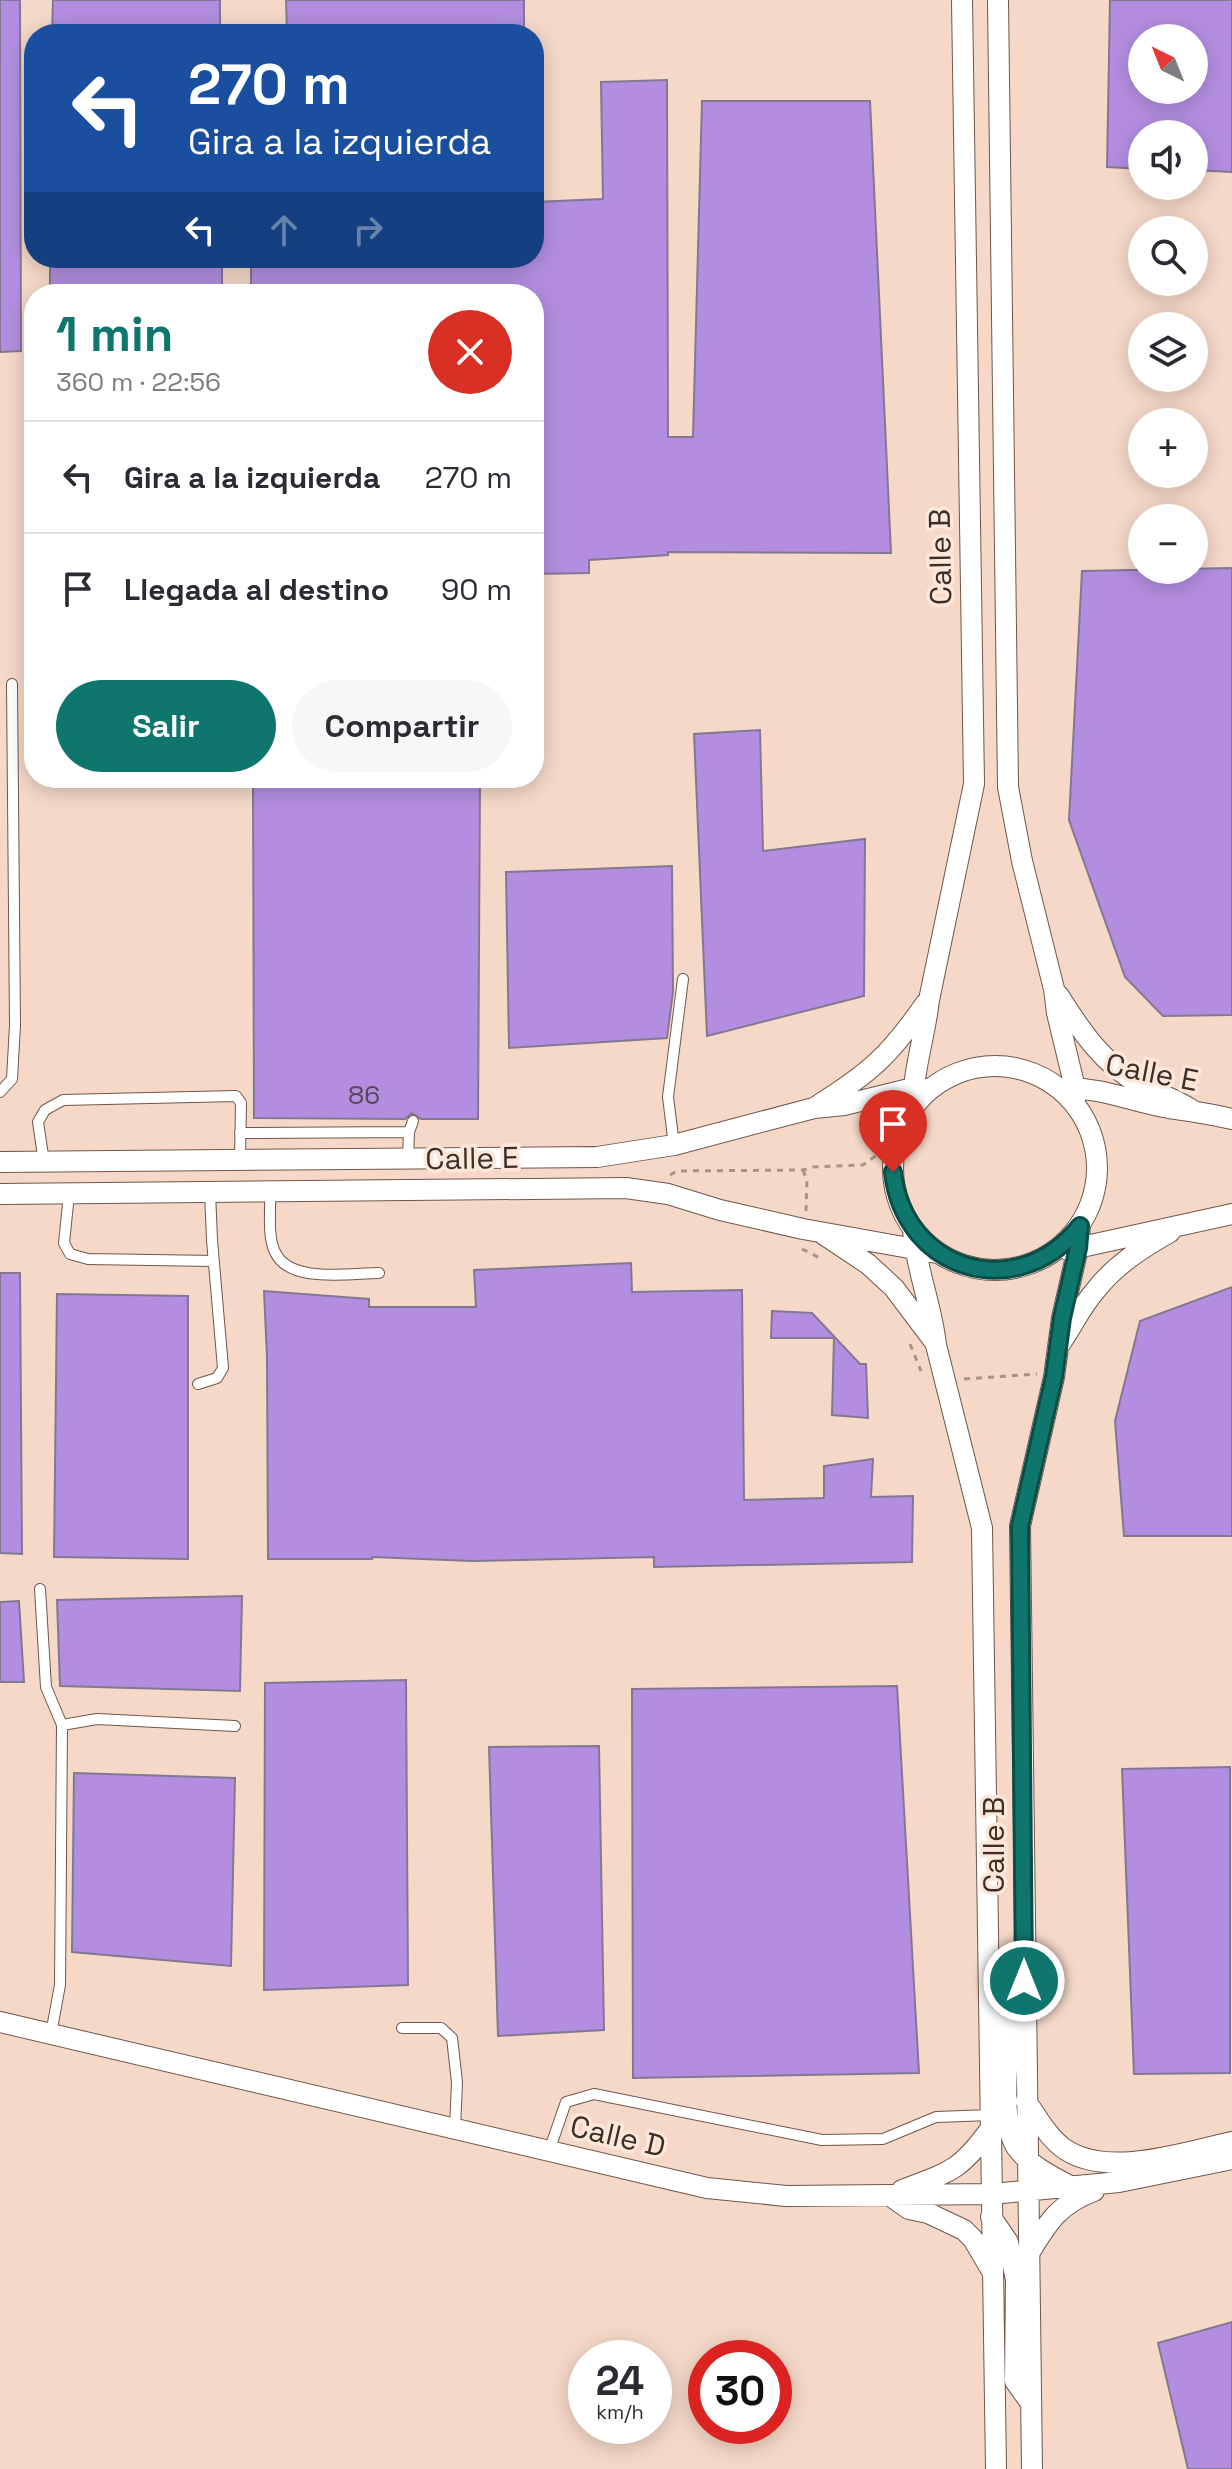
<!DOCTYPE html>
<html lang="es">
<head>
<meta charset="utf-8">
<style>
	body { margin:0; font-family:"Space Grotesk",sans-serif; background:#f7f7f7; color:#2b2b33; height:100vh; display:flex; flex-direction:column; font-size:30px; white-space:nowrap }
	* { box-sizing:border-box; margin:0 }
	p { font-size:26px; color:#7c7c81 }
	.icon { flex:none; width:44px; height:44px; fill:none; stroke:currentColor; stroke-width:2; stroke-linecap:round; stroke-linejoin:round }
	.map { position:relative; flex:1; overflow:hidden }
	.side { position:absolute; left:24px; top:284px; width:520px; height:504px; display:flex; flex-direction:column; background:#fff; border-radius:32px; box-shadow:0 4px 20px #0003 }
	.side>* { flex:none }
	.top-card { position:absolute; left:24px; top:24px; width:520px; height:244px; border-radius:32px; box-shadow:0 4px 20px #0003; background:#1a4fa0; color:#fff; overflow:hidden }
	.needle { width:52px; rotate:317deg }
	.controls { position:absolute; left:1128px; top:24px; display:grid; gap:16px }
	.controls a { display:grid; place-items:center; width:80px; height:80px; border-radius:50%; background:#fff; box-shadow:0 4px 20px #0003; font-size:40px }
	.speed { position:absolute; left:568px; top:2340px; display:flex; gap:16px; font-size:40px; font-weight:700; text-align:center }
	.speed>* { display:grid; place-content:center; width:104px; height:104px; border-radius:50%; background:#fff; box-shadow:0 4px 20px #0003; line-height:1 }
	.speed small { font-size:20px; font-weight:400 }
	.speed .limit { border:12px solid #d22; background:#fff; color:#111 }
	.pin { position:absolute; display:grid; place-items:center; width:68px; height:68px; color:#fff; margin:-82px -34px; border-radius:50% 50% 50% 0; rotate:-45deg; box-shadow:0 0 8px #0007 }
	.pin .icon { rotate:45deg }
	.me { position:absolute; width:88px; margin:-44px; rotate:0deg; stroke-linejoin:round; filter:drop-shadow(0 0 6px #0008) }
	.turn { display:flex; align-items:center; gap:28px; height:168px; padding:0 32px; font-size:36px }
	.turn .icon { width:104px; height:104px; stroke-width:2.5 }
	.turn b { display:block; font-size:56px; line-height:68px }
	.lanes { display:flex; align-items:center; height:76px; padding:0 32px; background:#0003; justify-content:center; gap:40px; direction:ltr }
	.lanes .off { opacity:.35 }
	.round { display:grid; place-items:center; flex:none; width:84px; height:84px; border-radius:42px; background:#f7f7f7 }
	.summary { display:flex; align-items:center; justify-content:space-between; height:136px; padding:0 32px }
	h1 { font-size:48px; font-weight:800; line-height:60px; color:#0f766e }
	.primary-button { display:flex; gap:16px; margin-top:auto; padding:16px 32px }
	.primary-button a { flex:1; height:92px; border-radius:48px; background:#0f766e; color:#fff; font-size:32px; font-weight:800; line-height:92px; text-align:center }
	.primary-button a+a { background:#f7f7f7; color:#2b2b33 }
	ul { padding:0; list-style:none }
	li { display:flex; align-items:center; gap:24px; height:112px; padding:0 32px; border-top:2px solid #e1e1e2 }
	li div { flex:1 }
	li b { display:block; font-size:30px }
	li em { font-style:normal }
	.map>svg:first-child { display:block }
	.building { fill:#b38ee0; stroke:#827891; stroke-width:2; fill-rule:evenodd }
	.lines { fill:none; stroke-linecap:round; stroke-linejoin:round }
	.lane-casing { stroke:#6f5749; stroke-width:12 }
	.street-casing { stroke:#6f5749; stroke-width:22 }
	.path { stroke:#a89387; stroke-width:3; stroke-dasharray:6 6; stroke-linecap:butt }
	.lane { stroke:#fff; stroke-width:10 }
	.street { stroke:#fff; stroke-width:20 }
	.route-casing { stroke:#0a4d48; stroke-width:20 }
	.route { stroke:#0f766e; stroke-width:14 }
	.labels { text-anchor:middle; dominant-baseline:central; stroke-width:7; stroke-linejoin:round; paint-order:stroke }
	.number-label { font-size:26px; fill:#584757 }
	.street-label { font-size:30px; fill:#3a2f29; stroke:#fee6d9 }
</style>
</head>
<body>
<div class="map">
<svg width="1232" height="2469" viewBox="0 0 1232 2469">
	<rect width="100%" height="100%" fill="#f5d8c8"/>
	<!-- building -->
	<path class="building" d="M0,0H20L21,351L0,352Z
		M53,0H220V34H52Z
		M286,0H524V34H287Z
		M1110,0H1232V172L1194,170V134H1142V169L1107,167ZM1142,38H1194V90H1142Z
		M667,80L668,437H693L702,101H870L891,553L668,552V555L589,560V573L534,574V294H251V258H534V202L603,199L601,82Z
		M50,258H222V294H50Z
		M1232,568V1015L1163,1016L1125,977L1069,820L1082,571Z
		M760,730L763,851L865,839L864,996L707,1036L694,734Z
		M253,778H480L478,1119H421L412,1113L405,1119L254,1118Z
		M672,866L673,992L667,1038L509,1048L506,872Z
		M631,1263L632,1292L742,1290L744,1500L824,1498V1466L873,1459L871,1497L913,1496L912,1562L654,1567V1557L472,1561L372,1557V1559H268L267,1357L264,1291L369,1299V1307H476L474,1270Z
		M0,1273H20L22,1554L0,1553Z
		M1232,1287V1536H1124L1115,1421L1140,1321Z
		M57,1294L188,1296V1559L54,1557Z
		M772,1311L812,1313L860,1364H866L868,1418L832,1415L834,1338H771Z
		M242,1596L240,1691L60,1686L57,1600Z
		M19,1601L24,1682H0V1602Z
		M406,1680L408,1985L264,1990L265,1683Z
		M897,1686L919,2073L633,2078L632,1689Z
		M599,1746L604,2030L498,2036L489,1747Z
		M1230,1767V2073L1134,2074L1122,1769Z
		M74,1773L235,1778L231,1966L72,1952Z
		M1232,2322V2469H1188L1158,2343Z"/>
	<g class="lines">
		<defs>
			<path id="lane" d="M0,1092L12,1079L15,1025L12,684
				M240,1133L409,1132
				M674,1145L668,1097L683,979
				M408,1158L409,1132L413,1121
				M44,1162L38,1122L45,1110L63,1100L236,1096L241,1103L240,1160
				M270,1190C271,1209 267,1236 275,1252C289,1284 350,1273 379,1273
				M69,1194L64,1243L70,1254L88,1259L214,1261
				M198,1384L217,1378L223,1368L212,1240L210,1192
				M40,1589L46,1687L62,1725
				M402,2028H441L452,2038L457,2082L455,2129
				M51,2034L60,1985L62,1725L97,1719L235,1726
				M549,2151L566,2102L594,2094L822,2140L883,2139L936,2117L991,2115"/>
			<path id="street" d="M998,0L1008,787L1022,861L1054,989L1057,1013L1075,1088V1103
				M1059,996C1081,1031 1103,1064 1141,1085C1158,1094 1176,1099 1192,1110
				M893 1168a102 102 0 1 1 204 0a102 102 0 1 1-204 0Z
				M1063,1088C1100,1087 1134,1102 1169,1108C1191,1111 1211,1114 1232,1119
				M817,1106C870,1073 890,1055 926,1003
				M912,1108C913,1071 925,1036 929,1000L974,784L962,0
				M0,1162L597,1157L674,1145L814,1108L844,1105L913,1088L930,1089
				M0,1194L626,1188L668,1194L720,1210L803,1229L937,1253
				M913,1230C916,1269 932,1306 936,1345L982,1528L996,2469
				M823,1234L868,1264L894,1288L934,1341
				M1068,1250L1232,1214
				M1060,1344C1072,1327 1081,1307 1095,1291C1115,1265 1142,1248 1170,1232
				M991,1970C997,1979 1007,1992 1008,2002C1013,2039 996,2118 1017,2148C1030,2166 1053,2177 1072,2187
				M0,2022L707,2188L786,2196L992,2194L1119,2182L1232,2159
				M1026,2101C1037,2117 1049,2139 1066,2150C1110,2178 1185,2152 1232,2142
				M902,2190C950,2172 960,2171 991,2128
				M889,2195L909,2209L928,2213L964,2230L973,2239L993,2273
				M991,2217L1008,2242L1016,2280L1015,2381L1030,2402
				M1028,2255C1047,2224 1058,2204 1094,2191
				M1032,2469L1020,1526L1054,1377L1062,1318L1078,1248L1080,1226"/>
		</defs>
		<!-- lane casing -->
		<use href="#lane" class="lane-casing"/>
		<!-- street casing -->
		<use href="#street" class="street-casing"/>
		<!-- path -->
		<path class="path" d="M803,1170L807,1180L806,1211
			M670,1175L677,1171L803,1170L813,1167L863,1165L896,1141
			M802,1249L820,1258
			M910,1344L921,1371
			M964,1379L1037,1374"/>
		<!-- lane -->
		<use href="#lane" class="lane"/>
		<!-- street -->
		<use href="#street" class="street"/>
	</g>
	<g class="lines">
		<defs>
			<path id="route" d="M893,1172C904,1271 1017,1305 1080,1226L1078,1248L1062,1318L1054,1377L1020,1526L1024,1981"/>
		</defs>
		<!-- route casing -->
		<use href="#route" class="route-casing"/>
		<!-- route -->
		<use href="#route" class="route"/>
	</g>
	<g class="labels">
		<!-- number labels -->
		<g class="number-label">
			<text x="364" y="1095">86</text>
		</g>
		<!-- street labels -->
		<g class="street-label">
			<text transform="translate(940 557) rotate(-91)">Calle B</text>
			<text transform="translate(1152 1072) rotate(11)">Calle E</text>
			<text transform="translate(472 1158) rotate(-1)">Calle E</text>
			<text transform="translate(993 1845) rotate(-90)">Calle B</text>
			<text transform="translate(618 2136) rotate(13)">Calle D</text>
		</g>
	</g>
</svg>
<div class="controls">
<a><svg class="needle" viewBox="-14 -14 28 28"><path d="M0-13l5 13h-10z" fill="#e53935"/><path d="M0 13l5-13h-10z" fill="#7c7c81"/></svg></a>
<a><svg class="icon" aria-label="sound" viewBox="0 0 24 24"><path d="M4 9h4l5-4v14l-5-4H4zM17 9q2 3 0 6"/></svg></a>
<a><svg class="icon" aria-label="search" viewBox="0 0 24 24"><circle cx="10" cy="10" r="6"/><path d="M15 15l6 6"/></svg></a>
<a><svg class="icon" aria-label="layers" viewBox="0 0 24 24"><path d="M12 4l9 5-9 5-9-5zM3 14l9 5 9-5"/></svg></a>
<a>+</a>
<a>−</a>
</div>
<div class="speed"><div>24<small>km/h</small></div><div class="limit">30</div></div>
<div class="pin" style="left:893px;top:1172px;background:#d93025"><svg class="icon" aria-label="arrive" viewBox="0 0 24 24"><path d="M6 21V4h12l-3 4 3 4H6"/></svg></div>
<svg class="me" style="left:1024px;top:1981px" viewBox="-20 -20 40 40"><circle r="17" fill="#0f766e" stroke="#fff" stroke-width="3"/><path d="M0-11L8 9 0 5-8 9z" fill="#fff"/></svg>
<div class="top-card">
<div class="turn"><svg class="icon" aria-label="left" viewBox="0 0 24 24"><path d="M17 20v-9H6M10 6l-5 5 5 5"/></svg><div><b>270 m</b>Gira a la izquierda</div></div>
<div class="lanes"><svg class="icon" aria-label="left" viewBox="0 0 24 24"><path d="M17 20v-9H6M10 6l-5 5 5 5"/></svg><svg class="icon off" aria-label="ahead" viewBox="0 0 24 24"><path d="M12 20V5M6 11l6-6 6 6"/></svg><svg class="icon off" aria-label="right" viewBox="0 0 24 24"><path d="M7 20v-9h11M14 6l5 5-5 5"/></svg></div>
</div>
<section class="side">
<div class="summary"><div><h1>1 min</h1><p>360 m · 22:56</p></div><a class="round" style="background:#d93025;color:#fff"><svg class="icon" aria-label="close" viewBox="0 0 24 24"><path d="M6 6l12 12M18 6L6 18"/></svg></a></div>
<ul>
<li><svg class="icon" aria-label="left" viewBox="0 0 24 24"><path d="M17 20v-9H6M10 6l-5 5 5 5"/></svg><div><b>Gira a la izquierda</b></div><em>270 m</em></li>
<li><svg class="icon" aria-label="arrive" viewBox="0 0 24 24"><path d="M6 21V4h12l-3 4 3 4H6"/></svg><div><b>Llegada al destino</b></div><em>90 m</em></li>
</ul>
<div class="primary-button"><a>Salir</a><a>Compartir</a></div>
</section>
</div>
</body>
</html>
